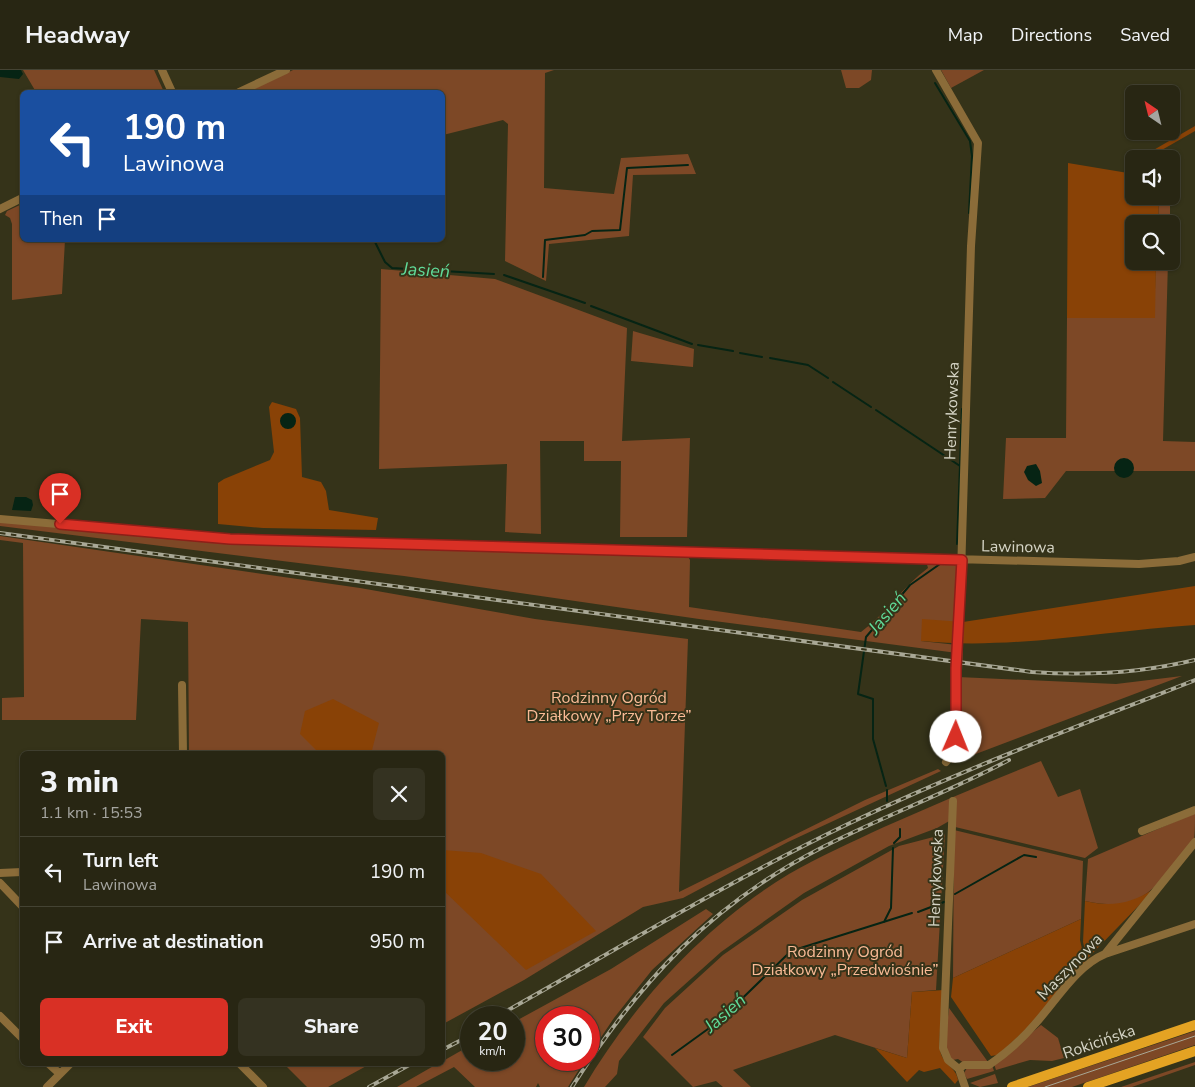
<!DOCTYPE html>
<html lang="en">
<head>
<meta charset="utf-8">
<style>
	body { margin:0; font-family:"Nunito Sans",sans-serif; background:#343221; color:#f1f3f6; height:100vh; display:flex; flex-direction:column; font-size:19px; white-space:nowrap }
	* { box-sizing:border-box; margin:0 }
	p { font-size:16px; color:#a5a5a0 }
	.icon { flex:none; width:28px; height:28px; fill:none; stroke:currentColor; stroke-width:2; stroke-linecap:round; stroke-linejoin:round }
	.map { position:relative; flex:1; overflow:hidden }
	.details { position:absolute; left:20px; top:681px; width:425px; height:315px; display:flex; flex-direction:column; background:#282613; border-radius:8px; box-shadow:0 1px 4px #0004,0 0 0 1px #444333 }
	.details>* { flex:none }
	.banner { position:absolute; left:20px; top:20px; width:425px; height:152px; border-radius:8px; box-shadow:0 1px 4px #0004,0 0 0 1px #444333; background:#1a4fa0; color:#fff; overflow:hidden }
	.needle { width:32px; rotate:325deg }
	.fabs { position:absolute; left:1125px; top:15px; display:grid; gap:10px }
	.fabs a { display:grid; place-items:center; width:55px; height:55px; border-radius:8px; background:#282613; box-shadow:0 1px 4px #0004,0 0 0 1px #444333; font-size:25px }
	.speed { position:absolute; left:460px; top:936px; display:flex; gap:10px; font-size:25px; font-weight:700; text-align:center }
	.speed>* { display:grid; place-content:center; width:65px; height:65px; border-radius:50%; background:#282613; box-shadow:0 1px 4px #0004,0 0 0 1px #444333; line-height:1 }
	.speed small { font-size:12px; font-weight:400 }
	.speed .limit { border:8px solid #d22; background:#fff; color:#111 }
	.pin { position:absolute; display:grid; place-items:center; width:42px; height:42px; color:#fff; margin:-51px -21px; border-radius:50% 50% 50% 0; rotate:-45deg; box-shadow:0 0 5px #0007 }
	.pin .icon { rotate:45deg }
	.me { position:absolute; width:55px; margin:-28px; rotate:1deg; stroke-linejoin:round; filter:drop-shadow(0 0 4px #0008) }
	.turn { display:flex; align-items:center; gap:18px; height:105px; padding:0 20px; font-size:22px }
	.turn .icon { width:65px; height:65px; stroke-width:2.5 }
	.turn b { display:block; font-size:35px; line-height:42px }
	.then { display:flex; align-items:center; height:48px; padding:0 20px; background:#0003; gap:10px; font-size:19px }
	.round { display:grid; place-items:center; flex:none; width:52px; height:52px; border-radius:8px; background:#343221 }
	.head { display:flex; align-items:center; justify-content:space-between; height:85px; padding:0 20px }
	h1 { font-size:30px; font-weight:800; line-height:38px }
	.button { display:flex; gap:10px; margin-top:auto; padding:10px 20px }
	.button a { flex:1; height:58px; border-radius:8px; background:#d93025; color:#fff; font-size:20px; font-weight:800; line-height:58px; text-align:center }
	.button a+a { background:#343221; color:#f1f3f6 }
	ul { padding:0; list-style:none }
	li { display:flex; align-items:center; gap:15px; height:70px; padding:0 20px; border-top:1px solid #444333 }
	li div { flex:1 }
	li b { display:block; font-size:19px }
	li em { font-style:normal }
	header { display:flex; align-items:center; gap:30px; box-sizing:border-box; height:70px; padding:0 25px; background:#282613; border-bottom:1px solid #444333 }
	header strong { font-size:24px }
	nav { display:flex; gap:28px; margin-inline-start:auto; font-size:18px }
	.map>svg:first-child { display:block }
	.green { fill:#7d4826 }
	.forest { fill:#894206 }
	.water { fill:#062414 }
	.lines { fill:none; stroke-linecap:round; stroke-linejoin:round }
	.stream { stroke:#062414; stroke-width:2 }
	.minor { stroke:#8b6c39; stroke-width:8 }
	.major { stroke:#e4a323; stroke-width:10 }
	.tram { stroke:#a9a896; stroke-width:1 }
	.rail-casing { stroke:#a9a896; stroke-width:4 }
	.rail { stroke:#353319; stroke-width:2; stroke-dasharray:5.5; stroke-linecap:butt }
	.route-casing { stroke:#8d1f18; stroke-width:12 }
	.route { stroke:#d93025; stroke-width:9 }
	.labels { text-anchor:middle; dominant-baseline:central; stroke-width:4; stroke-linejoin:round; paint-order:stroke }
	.street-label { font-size:16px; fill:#d5d4c5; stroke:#353319 }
	.park-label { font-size:16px; fill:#fabb96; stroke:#353319 }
	.water-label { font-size:18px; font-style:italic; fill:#60db99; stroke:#353319 }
</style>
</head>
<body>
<header>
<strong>Headway</strong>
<nav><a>Map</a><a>Directions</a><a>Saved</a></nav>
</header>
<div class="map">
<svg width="1195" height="1017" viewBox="0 0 1195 1017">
	<rect width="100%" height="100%" fill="#353319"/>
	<!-- green -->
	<path class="green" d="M23,0H154L164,22H36Z
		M293,0H554L545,3L544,118L614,124L621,88L688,84L696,104L633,105L629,166L549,174L546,211L505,191L508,54L503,50L443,65L442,22H247Z
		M841,0H872L871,10L859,18H846Z
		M941,0H984L951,18Z
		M1159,126H1170V154H1158Z
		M22,134V170H65L62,224L12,230V154L10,148L5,145L7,141Z
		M1156,191H1168L1163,371L1195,372V401H1066L1045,428L1003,429L1006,368H1066L1067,248H1154Z
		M381,199L495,209L627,258L622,371L690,368L687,467H620L621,391H584V371H540L541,464L505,462L507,394L379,399Z
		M633,261L694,279L693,297L631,291Z
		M0,452L102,461L687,485L690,490L689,537L861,562C886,544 902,517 928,498L926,491L952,492L958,496L956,552L921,571L957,575V583L699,549L404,506L0,456Z
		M0,466L360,518L535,549L688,569L679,822L865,730L931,702L938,699L941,701L788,772L683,828L643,837L524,910L443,954L442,684H189L188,552L141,549L136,650H2V628L24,627L23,473L0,470Z
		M1182,606L952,693L957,676L958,607L1116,614Z
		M1041,691L1058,727L1080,719L1098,778L1085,788L951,756V750L937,758L889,776L804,823L721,882L664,933L619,991L617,1004L605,1017H584C634,933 705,855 789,804C820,786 852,772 884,757C936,734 988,712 1041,691Z
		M1195,743C1195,751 1195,764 1194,770C1189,780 1179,789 1172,798C1144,831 1129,840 1085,831L1088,789Z
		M954,760L1083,791L1081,849L953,908Z
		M945,764L936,920L912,922L907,988L835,965L733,1000L751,1017H723L716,1011L693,1017L643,967L665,938L723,885L802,830L899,776Z
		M706,839L713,844L652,900L614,948L589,985V948H546V990H585L568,1017H540L538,1013L536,1017H475L454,997L416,1017H397L437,994H442L443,991L471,975V990H514V952L611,899Z
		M949,938L988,992L964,993L958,989L953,990C940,978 948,954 949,938Z
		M1041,955L1058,968L1064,988L1052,991L1030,990L996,1000L994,994Z
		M1195,961V975L1072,1017H1028Z
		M1195,992V995L1132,1017H1121Z
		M284,994H370L328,1017H307Z
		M992,995L994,1001L967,1009L964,1003L967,998Z
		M995,1004L998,1013L980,1017L970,1013Z"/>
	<!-- forest -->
	<path class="forest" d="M1195,56V61L1146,89H1138Z
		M1068,93L1134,104V126H1159L1158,154H1134V191H1156L1155,248H1067Z
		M272,332L296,339L300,348L302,407L321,412L326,421L329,440L378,448L376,460L263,458L218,454V413L224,409L270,390L274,382L269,337Z
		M1195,516V555C1103,561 1013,580 921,571L922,549L963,552Z
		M333,629L379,653L371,684H320L300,664L305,641Z
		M443,780L481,783L541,804L596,861L526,900L443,820Z
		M1154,819L1151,823L1087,889L1083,872L1085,831C1112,837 1130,834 1154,819Z
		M1081,849L1080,870L1085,892L1034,952L998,985L991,986L951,927L953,908Z
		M944,920C943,934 937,972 941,984C944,994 957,999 958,1010L955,1014L940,998L924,1002L919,1000L907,1012L875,978L907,988L912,922Z"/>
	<!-- water -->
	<path class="water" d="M0,0H21L23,4L19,9L0,7Z
		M280 351a8 8 0 1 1 16 0a8 8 0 1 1-16 0Z
		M1114 398a10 10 0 1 1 20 0a10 10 0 1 1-20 0Z
		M1036,394L1040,401L1042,413L1036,416L1028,410L1024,402L1027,396Z
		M15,427H26L32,430L33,435L31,441L12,440Z"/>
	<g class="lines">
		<!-- stream -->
		<path class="stream" d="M935,13L970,71L972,86L969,143
			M374,170L385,192L392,198L494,204
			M504,205L585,233
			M543,207L545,170L585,165L592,161L620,160L627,98L688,95
			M591,236L692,274
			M698,275L733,281
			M740,283L762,287
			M770,288L808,295L828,308
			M833,312L871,337
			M876,340L960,396L957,474
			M960,396L962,339
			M886,716L873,669V629L858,624L866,567L910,515L940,494
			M887,731V720
			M894,773L900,767V759
			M955,824L1024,785L1036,787
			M918,842L944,832
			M884,852L891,838L893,778
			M672,985L719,951L791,881L912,843"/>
		<!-- minor -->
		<path class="minor" d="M162,0L172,22
			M936,0L978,73L971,176L956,667L953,682L946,692
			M239,22L286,0
			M0,139L22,128
			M0,449L230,469L1139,494L1179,491L1195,487
			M182,615L183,684
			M953,731L943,978L948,990L959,999
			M1142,761L1195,740
			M0,803L22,802
			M0,813L22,836
			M1105,884L1195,854
			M0,946L22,968
			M49,994L60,1004
			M240,994L263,1017
			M959,999L964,995H989C1005,984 1023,968 1035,954C1056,931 1076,896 1105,884L1195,772
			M959,999L965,1017
			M47,1017L70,994"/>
		<!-- major -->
		<path class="major" d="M1012,1017L1195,955
			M1088,1017L1195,981"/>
		<!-- tram -->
		<path class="tram" d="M1045,1017L1195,966"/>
		<defs>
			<path id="rail" d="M0,463L1032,602C1088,606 1141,603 1195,590
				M494,948C611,883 727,812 848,754C961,700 1079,656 1195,610
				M442,980L471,965
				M369,1017L411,994
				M572,1017C639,912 711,834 823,777C884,746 949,722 1009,690"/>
		</defs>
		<!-- rail casing -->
		<use href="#rail" class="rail-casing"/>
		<!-- rail -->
		<use href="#rail" class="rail"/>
	</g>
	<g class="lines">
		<defs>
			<path id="route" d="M60,454L230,469L962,490L956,598V667"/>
		</defs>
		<!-- route casing -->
		<use href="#route" class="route-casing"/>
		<!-- route -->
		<use href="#route" class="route"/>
	</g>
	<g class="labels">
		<!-- street labels -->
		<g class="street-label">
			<text transform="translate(952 341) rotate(-88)">Henrykowska</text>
			<text transform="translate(1018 477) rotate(1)">Lawinowa</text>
			<text transform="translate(936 808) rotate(-88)">Henrykowska</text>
			<text transform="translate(1070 897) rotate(-46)">Maszynowa</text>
			<text transform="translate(1099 972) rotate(-19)">Rokicińska</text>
		</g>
		<!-- park labels -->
		<g class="park-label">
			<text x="609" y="628">Rodzinny Ogród<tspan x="609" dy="18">Działkowy „Przy Torze”</tspan></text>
			<text x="845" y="882">Rodzinny Ogród<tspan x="845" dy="18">Działkowy „Przedwiośnie”</tspan></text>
		</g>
		<!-- water labels -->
		<g class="water-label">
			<text transform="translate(426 200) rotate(3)">Jasień</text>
			<text transform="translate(887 543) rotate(-50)">Jasień</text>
			<text transform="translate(725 943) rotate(-41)">Jasień</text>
		</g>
	</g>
</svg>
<div class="fabs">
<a><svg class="needle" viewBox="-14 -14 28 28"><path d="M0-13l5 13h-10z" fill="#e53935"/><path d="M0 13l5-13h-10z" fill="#a5a5a0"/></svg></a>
<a><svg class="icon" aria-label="sound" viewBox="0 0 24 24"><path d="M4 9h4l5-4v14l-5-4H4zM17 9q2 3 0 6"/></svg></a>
<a><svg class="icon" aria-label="search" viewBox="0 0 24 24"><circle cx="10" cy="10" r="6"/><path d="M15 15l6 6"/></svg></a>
</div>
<div class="speed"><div>20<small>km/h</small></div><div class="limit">30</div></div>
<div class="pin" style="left:60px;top:454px;background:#d93025"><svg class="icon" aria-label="arrive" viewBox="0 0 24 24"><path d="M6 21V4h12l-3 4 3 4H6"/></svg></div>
<svg class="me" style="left:956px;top:667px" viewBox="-20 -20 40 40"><circle r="19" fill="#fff"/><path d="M0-13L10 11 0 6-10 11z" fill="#d93025"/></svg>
<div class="banner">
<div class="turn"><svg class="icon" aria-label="left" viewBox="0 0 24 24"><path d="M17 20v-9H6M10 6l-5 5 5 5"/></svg><div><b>190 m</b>Lawinowa</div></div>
<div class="then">Then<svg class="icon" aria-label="arrive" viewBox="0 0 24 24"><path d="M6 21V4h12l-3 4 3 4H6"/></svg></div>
</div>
<section class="details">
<div class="head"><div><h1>3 min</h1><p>1.1 km · 15:53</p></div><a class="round"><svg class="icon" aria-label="close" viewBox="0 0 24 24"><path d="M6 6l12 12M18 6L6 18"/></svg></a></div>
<ul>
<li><svg class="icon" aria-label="left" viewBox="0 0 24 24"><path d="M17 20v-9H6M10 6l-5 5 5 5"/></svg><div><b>Turn left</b><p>Lawinowa</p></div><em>190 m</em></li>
<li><svg class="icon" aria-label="arrive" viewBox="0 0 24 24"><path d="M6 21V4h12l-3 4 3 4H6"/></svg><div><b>Arrive at destination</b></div><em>950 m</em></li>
</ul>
<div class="button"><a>Exit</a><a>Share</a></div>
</section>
</div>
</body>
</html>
